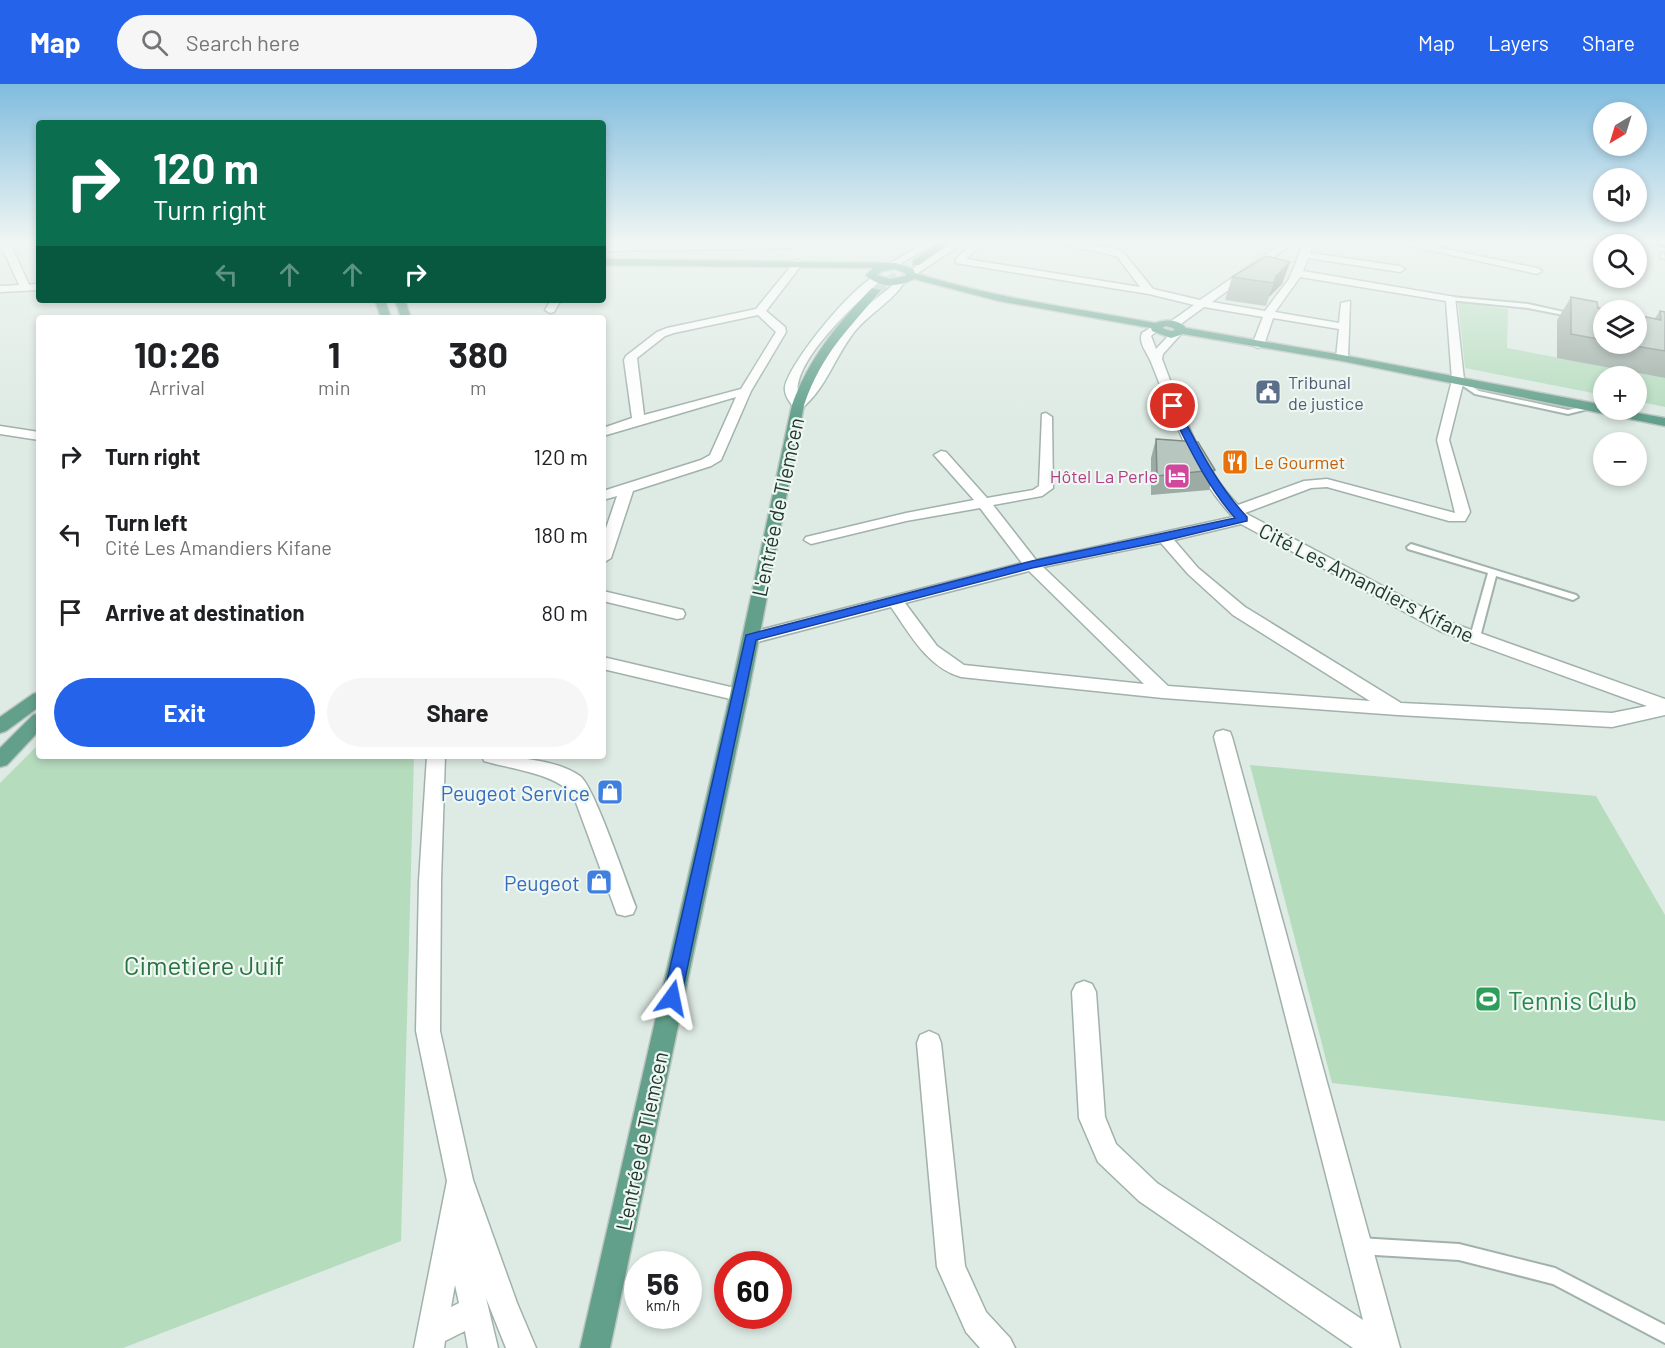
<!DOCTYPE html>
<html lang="en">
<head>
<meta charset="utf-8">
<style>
	body { margin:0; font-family:Barlow,sans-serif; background:#f6f6f6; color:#202124; height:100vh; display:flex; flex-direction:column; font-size:22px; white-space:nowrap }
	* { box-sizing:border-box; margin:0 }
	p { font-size:20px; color:#757577 }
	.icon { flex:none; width:33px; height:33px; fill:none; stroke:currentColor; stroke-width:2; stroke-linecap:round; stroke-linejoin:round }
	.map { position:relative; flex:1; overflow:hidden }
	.panel { position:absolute; left:36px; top:231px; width:570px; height:444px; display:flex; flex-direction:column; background:#fff; border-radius:6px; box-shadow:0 3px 9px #0003 }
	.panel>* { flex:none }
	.hud { position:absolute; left:36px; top:36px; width:570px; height:183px; border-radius:6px; box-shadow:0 3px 9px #0003; background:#0b6e4f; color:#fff; overflow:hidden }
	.needle { width:39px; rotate:218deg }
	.controls { position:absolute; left:1593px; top:18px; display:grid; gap:12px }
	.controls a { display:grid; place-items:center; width:54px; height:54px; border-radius:50%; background:#fff; box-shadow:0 3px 9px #0003; font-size:30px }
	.speed { position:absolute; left:624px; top:1167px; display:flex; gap:12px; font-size:30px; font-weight:700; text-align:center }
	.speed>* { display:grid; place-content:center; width:78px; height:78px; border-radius:50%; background:#fff; box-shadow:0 3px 9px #0003; line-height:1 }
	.speed small { font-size:15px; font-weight:400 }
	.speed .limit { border:9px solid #d22; background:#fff; color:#111 }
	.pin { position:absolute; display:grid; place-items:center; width:51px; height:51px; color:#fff; margin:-26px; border:3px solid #fff; border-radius:50%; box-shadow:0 2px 6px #0007 }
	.me { position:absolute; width:66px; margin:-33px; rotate:12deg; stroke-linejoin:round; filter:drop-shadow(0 0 4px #0008) }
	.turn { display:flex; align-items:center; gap:21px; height:126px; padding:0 18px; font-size:27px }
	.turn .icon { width:78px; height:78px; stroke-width:2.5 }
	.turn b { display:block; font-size:42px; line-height:51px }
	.lanes { display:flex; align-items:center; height:57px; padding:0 18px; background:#0003; justify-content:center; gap:30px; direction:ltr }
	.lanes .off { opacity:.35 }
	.eta { display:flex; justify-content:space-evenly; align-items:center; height:102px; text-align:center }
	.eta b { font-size:36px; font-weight:700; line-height:42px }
	.cta { display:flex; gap:12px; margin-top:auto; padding:12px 18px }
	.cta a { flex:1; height:69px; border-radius:36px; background:#2563eb; color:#fff; font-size:24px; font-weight:700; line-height:69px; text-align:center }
	.cta a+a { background:#f6f6f6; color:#202124 }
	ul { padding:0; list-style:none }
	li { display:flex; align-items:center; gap:18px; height:78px; padding:0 18px }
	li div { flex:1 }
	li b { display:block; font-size:22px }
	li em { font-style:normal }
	header { display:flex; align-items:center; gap:36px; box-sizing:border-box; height:84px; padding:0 30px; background:#2563eb; color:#fff }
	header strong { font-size:28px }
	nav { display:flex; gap:33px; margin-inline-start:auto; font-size:21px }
	.search { width:420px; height:54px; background:#f6f6f6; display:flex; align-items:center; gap:15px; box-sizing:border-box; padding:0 21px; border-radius:33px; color:#757577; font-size:22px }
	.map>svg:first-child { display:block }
	.green { fill:#b6dcbe }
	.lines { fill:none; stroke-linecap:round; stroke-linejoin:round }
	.primary-tunnel { stroke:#b8c7c0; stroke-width:10; stroke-dasharray:10 5; stroke-linecap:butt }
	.service-casing { stroke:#a1b1ab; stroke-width:4 }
	.minor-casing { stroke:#a1b1ab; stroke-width:3 }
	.secondary-casing { stroke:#9db6ab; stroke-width:3 }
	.primary-casing { stroke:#bcc4c1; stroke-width:3 }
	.path { stroke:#7eae9c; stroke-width:2; stroke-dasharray:1.5 2; stroke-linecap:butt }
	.service { fill:#fff; fill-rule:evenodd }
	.minor { fill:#fff; fill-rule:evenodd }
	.secondary { fill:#fff; fill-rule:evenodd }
	.primary { fill:#62a08c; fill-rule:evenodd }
	.rail-casing { stroke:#59756c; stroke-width:4 }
	.rail { stroke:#eef7f2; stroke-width:2; stroke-dasharray:8; stroke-linecap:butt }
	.wall { fill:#9daba5 }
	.shaded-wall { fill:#808b86 }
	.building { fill:#b7c7c0; stroke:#808b86; stroke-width:1.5 }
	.route { fill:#2563eb; stroke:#184099; stroke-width:1.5 }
	.labels { text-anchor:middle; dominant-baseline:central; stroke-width:4.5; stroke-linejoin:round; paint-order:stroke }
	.far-service-label { font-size:18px; fill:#4e5e75; stroke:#eef7f2; text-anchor:start }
	.far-food-label { font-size:18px; fill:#c56008; stroke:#eef7f2; text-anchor:start }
	.far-hotel-label { font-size:18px; fill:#b23c85; stroke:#eef7f2; text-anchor:end }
	.street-label { font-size:21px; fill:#203931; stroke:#eef7f2 }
	.shop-label { font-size:21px; fill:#366cbe; stroke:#eef7f2; text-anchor:end }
	.near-park-label { font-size:26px; fill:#2a7041; stroke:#eef7f2 }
	.near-leisure-label { font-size:26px; fill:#27864d; stroke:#eef7f2; text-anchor:start }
</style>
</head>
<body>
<header>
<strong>Map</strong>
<div class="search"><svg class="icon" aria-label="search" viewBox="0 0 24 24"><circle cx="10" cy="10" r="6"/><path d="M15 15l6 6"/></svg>Search here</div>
<nav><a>Map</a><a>Layers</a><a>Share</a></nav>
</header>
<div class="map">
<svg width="1665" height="1264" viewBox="0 0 1665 1264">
	<rect width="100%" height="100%" fill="#deeae4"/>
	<!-- green -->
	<path class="green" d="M1458,218L1508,225L1507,264L1665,294V323L1637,317L1636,292H1604L1603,311L1465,284Z
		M39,660V672H414L401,1157L123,1264H0V699Z
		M1250,681L1596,712L1665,831V1037L1332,999Z"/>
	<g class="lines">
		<!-- primary-tunnel -->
		<path class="primary-tunnel" d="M876,206L916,179"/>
		<defs>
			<path id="service" d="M1451,213L1528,220L1577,231L1574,233L1528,224L1449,216V214Z
				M1456,295H1460L1479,307L1568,326L1592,321L1596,323L1568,330L1475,310L1456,297Z
				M1411,460L1576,511L1578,513L1573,516L1496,492L1480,553L1475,556L1472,555L1470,553L1488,489L1408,465L1407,463Z
				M1359,1154L1459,1160L1555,1184L1665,1241V1259L1553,1200L1459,1176L1359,1170L1353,1168L1351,1162L1353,1156Z"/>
			<path id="minor" d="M0,159H10L30,203L29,205L20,203Z
				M794,159V163L791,164L603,167V161Z
				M973,159H983L966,175L1140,203L1117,172L1056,159H1082L1113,164L1123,168L1153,205L1200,216L1283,159H1293L1212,218L1265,227L1289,195C1293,184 1300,173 1302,159H1312L1310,169L1400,182L1405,185L1400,188L1308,174L1303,187L1455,213L1464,296L1449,356L1470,428L1465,437H1449L1327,403L1311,404L1245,429L1452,539L1665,615V631L1612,643L1398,631L1163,614L961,593C927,583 910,550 891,523L750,560L744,558L742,554L744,550L1022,479L980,424L906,437L811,460L804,456L806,453L906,429L974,416L934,371L941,367L946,368L987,414L1033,406L1039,402L1042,330L1046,329L1052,333L1053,404L1042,412L993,421L1036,476L1233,433C1192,389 1173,333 1151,278C1147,268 1138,259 1142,249L1155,241L1160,244L1151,252L1156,265L1172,248H1180L1181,250L1163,270L1162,275C1181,325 1200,382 1238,421L1304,397L1327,395L1455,429L1437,356L1452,296L1446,217L1300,193L1275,228L1339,239L1341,219L1350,217L1348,274L1342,277L1336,274L1339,245L1273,234L1264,261L1258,264L1252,261L1263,233L1204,223L1178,242H1170V238L1194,221L1149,210L956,179V175ZM1241,440L1440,547L1647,622L1612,629L1401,619L1245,523L1198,484L1174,456ZM1161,459L1188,490L1233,531L1370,617L1168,602L1043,483ZM1029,487L1144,600L964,581L937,562L905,519Z
				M1397,159H1416L1537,184L1542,187L1537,190Z
				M1664,169L1665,175L1661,174V170Z
				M798,176L803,179L766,227L785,243L786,248L751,307L721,376L711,382L633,407L611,474L603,479V453L617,412L603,416V407L701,376L710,371L736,313L603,352V344L632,334L624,276L626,272L657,248L667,244L756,225L795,177ZM758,231L776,248L741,305L644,331L637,274L665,252L674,249Z
				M551,216H561L554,228L550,229L545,226Z
				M0,342L39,348V356L0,350Z
				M603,507L683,526L685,530L683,534L677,535L603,517Z
				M603,573L739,605L745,607L748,611L745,615L739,617L603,585Z
				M1223,646L1230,648L1232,653L1400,1264H1353L1139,1117L1098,1078L1079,1034L1072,908L1076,900L1084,897L1092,900L1096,908L1105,1033L1116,1060L1157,1099L1363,1236L1214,653L1216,648Z
				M427,672H445L441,797L440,947L473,1096L517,1219L536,1264H506L486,1214L498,1264H468L465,1247L445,1257L444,1264H414L447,1097L416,947L419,797ZM455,1201L459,1219L451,1223Z
				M482,672C510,672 556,675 580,692C594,702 627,801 636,823L633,830L625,832L617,830L574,713C560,690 510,685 484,677Z
				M929,947L938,951L941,959L965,1182L986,1228L1010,1254L1015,1264H980L966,1248L937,1183L917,959L920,951Z"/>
			<path id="secondary" d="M925,159H936L893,184L885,182Z
				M952,159H963L915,191H909V187Z
				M876,192L881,195L880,197C857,219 787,281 799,314L805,309L843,247L863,225L892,202L895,196L904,198C894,217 866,231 852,251C834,275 826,304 802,324H794C789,317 784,311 785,303C789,279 854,200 876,192Z
				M39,200V206L0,208V202Z"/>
			<path id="primary" d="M939,159H950L919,181H913V177Z
				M603,175L896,179L913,185L915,189C993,214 1075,224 1155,239C1166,235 1178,235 1186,244L1342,271L1604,321V326H1621L1665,334V342L1342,277L1183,250L1171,254L1152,247L1151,244L999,217L914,195C899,203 881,204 868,193L866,191L873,184L603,181ZM895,185L905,189L906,192L890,195L877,191L882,187ZM1166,242L1173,244L1175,246L1171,247L1162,244Z
				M872,204L881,206C847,248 823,267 804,321L748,611L610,1264H580L730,611L792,321C809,274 838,239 872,204Z
				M375,216H385L391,234H381Z
				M395,216H405L411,234H401Z
				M39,608V623L6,647L0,649V633L33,610Z
				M39,629V647L7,681L0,683V664L33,631Z"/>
		</defs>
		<!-- service casing -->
		<use href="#service" class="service-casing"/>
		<!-- minor casing -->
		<use href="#minor" class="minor-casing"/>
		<!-- secondary casing -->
		<use href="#secondary" class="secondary-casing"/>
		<!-- primary casing -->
		<use href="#primary" class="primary-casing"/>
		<!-- path -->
		<path class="path" d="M1619,289V291"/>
		<!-- service -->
		<use href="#service" class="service"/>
		<!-- minor -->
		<use href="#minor" class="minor"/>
		<!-- secondary -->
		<use href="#secondary" class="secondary"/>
		<!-- primary -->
		<use href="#primary" class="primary"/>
		<defs>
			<path id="rail" d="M1649,159L1665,162"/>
		</defs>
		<!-- rail casing -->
		<use href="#rail" class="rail-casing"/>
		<!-- rail -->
		<use href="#rail" class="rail"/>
	</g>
	<!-- wall -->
	<path class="wall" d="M1290,178L1282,200L1269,213L1266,222L1225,216L1232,193Z
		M1571,213L1604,226V260H1636L1660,227L1665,228V294L1557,274V236Z
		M1156,355L1215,386L1209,406L1151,411V374Z"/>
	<!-- shaded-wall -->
	<path class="shaded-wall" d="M1290,178L1282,200L1269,213L1276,192Z"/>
	<!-- building -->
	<path class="building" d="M1267,172L1290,178L1276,192L1274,199L1232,193Z
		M1571,213L1597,218L1598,224L1609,226H1604V256L1571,250Z
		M1660,227L1665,228V267L1623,260H1636V231L1661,236Z
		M1156,355L1198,358L1215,386L1157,392Z"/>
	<!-- sky -->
	<linearGradient id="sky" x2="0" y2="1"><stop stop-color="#80bcde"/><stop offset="0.47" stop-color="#f0f6f3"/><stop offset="1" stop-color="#f0f6f3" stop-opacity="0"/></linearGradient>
	<rect width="1665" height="336" fill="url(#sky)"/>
	<!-- route -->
	<path class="route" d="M1173,319L1177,322C1198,362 1216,400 1247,433V437L1164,457L1032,484L756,556L681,914L678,920L672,923L666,920L663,914L746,551L1032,477L1235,434C1206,401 1188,361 1168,322Z"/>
	<!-- icons -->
	<defs>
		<symbol id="civic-square" viewBox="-11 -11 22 22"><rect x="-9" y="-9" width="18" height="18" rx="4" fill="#5c6f8a" stroke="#eef7f2"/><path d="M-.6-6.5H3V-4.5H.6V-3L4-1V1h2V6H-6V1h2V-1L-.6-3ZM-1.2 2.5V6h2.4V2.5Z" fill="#fff"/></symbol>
		<symbol id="restaurant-square" viewBox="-11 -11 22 22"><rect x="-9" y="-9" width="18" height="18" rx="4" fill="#e8710a" stroke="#eef7f2"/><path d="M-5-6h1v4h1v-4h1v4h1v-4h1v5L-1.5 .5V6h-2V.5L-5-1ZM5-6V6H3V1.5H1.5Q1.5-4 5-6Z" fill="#fff"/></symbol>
		<symbol id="hotel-square" viewBox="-11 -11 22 22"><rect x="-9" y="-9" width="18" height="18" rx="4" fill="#d1479c" stroke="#eef7f2"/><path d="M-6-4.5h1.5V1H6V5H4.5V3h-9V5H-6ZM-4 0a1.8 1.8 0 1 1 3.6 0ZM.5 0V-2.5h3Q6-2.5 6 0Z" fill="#fff"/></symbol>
		<symbol id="shop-square" viewBox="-11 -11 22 22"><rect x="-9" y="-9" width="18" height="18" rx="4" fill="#3f7fe0" stroke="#eef7f2"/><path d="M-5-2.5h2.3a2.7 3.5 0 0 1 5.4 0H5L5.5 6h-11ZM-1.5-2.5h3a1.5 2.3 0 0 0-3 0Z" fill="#fff"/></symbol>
		<symbol id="stadium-square" viewBox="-11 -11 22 22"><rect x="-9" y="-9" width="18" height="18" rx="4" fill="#2e9e5b" stroke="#eef7f2"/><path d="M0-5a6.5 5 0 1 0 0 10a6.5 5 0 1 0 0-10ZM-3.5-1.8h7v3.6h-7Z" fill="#fff"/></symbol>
	</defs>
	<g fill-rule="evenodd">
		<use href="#civic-square" x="1253" y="293" width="30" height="30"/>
		<use href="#restaurant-square" x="1220" y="363" width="30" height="30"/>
		<use href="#hotel-square" x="1162" y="377" width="30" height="30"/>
		<use href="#shop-square" x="595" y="693" width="30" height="30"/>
		<use href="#shop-square" x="584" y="783" width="30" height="30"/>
		<use href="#stadium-square" x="1473" y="900" width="30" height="30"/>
	</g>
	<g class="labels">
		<!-- far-service labels -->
		<g class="far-service-label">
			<text x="1288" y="298">Tribunal<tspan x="1288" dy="21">de justice</tspan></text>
		</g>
		<!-- far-food labels -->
		<g class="far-food-label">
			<text x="1254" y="378">Le Gourmet</text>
		</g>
		<!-- far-hotel labels -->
		<g class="far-hotel-label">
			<text x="1158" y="392">Hôtel La Perle</text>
		</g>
		<!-- street labels -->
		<g class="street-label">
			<text transform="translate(777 423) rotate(-78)">L'entrée de Tlemcen</text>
			<text transform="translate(1367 498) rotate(27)">Cité Les Amandiers Kifane</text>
			<text transform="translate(641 1057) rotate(-78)">L'entrée de Tlemcen</text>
		</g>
		<!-- shop labels -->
		<g class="shop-label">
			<text x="590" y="708">Peugeot Service</text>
			<text x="580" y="798">Peugeot</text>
		</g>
		<!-- near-park labels -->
		<g class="near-park-label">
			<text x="204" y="880">Cimetiere Juif</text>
		</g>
		<!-- near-leisure labels -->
		<g class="near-leisure-label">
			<text x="1508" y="915">Tennis Club</text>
		</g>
	</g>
</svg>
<div class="controls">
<a><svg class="needle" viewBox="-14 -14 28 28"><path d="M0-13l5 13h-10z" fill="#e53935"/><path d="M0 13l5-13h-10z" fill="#757577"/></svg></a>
<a><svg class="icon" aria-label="sound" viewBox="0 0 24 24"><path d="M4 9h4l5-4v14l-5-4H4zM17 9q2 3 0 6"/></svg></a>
<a><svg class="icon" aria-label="search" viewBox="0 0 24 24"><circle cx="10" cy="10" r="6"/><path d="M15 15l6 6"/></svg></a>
<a><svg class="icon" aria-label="layers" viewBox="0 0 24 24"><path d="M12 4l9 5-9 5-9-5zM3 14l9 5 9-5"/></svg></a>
<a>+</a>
<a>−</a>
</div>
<div class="speed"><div>56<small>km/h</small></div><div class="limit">60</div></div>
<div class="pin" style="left:1173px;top:322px;background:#d93025"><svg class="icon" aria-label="arrive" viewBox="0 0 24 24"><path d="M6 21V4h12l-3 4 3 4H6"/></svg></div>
<svg class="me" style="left:672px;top:914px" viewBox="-20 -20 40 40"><path d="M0-17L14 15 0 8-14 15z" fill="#2563eb" stroke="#fff" stroke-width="4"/></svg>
<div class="hud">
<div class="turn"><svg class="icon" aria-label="right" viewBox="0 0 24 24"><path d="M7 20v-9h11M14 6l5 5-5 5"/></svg><div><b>120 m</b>Turn right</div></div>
<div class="lanes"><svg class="icon off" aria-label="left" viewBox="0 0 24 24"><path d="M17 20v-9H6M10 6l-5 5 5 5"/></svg><svg class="icon off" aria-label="ahead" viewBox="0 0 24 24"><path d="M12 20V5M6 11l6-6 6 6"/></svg><svg class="icon off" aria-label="ahead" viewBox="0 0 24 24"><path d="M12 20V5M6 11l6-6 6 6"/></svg><svg class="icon" aria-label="right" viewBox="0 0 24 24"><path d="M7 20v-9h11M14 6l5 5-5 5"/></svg></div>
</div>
<section class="panel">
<div class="eta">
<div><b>10:26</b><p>Arrival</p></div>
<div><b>1</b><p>min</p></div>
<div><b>380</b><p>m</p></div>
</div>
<ul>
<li><svg class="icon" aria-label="right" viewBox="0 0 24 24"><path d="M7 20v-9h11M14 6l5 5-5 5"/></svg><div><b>Turn right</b></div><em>120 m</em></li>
<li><svg class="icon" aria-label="left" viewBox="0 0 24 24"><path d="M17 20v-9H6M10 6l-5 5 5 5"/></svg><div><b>Turn left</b><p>Cité Les Amandiers Kifane</p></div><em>180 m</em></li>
<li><svg class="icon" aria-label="arrive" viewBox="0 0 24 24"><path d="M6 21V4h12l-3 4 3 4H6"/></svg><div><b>Arrive at destination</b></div><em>80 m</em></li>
</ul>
<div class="cta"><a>Exit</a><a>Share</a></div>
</section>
</div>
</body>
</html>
